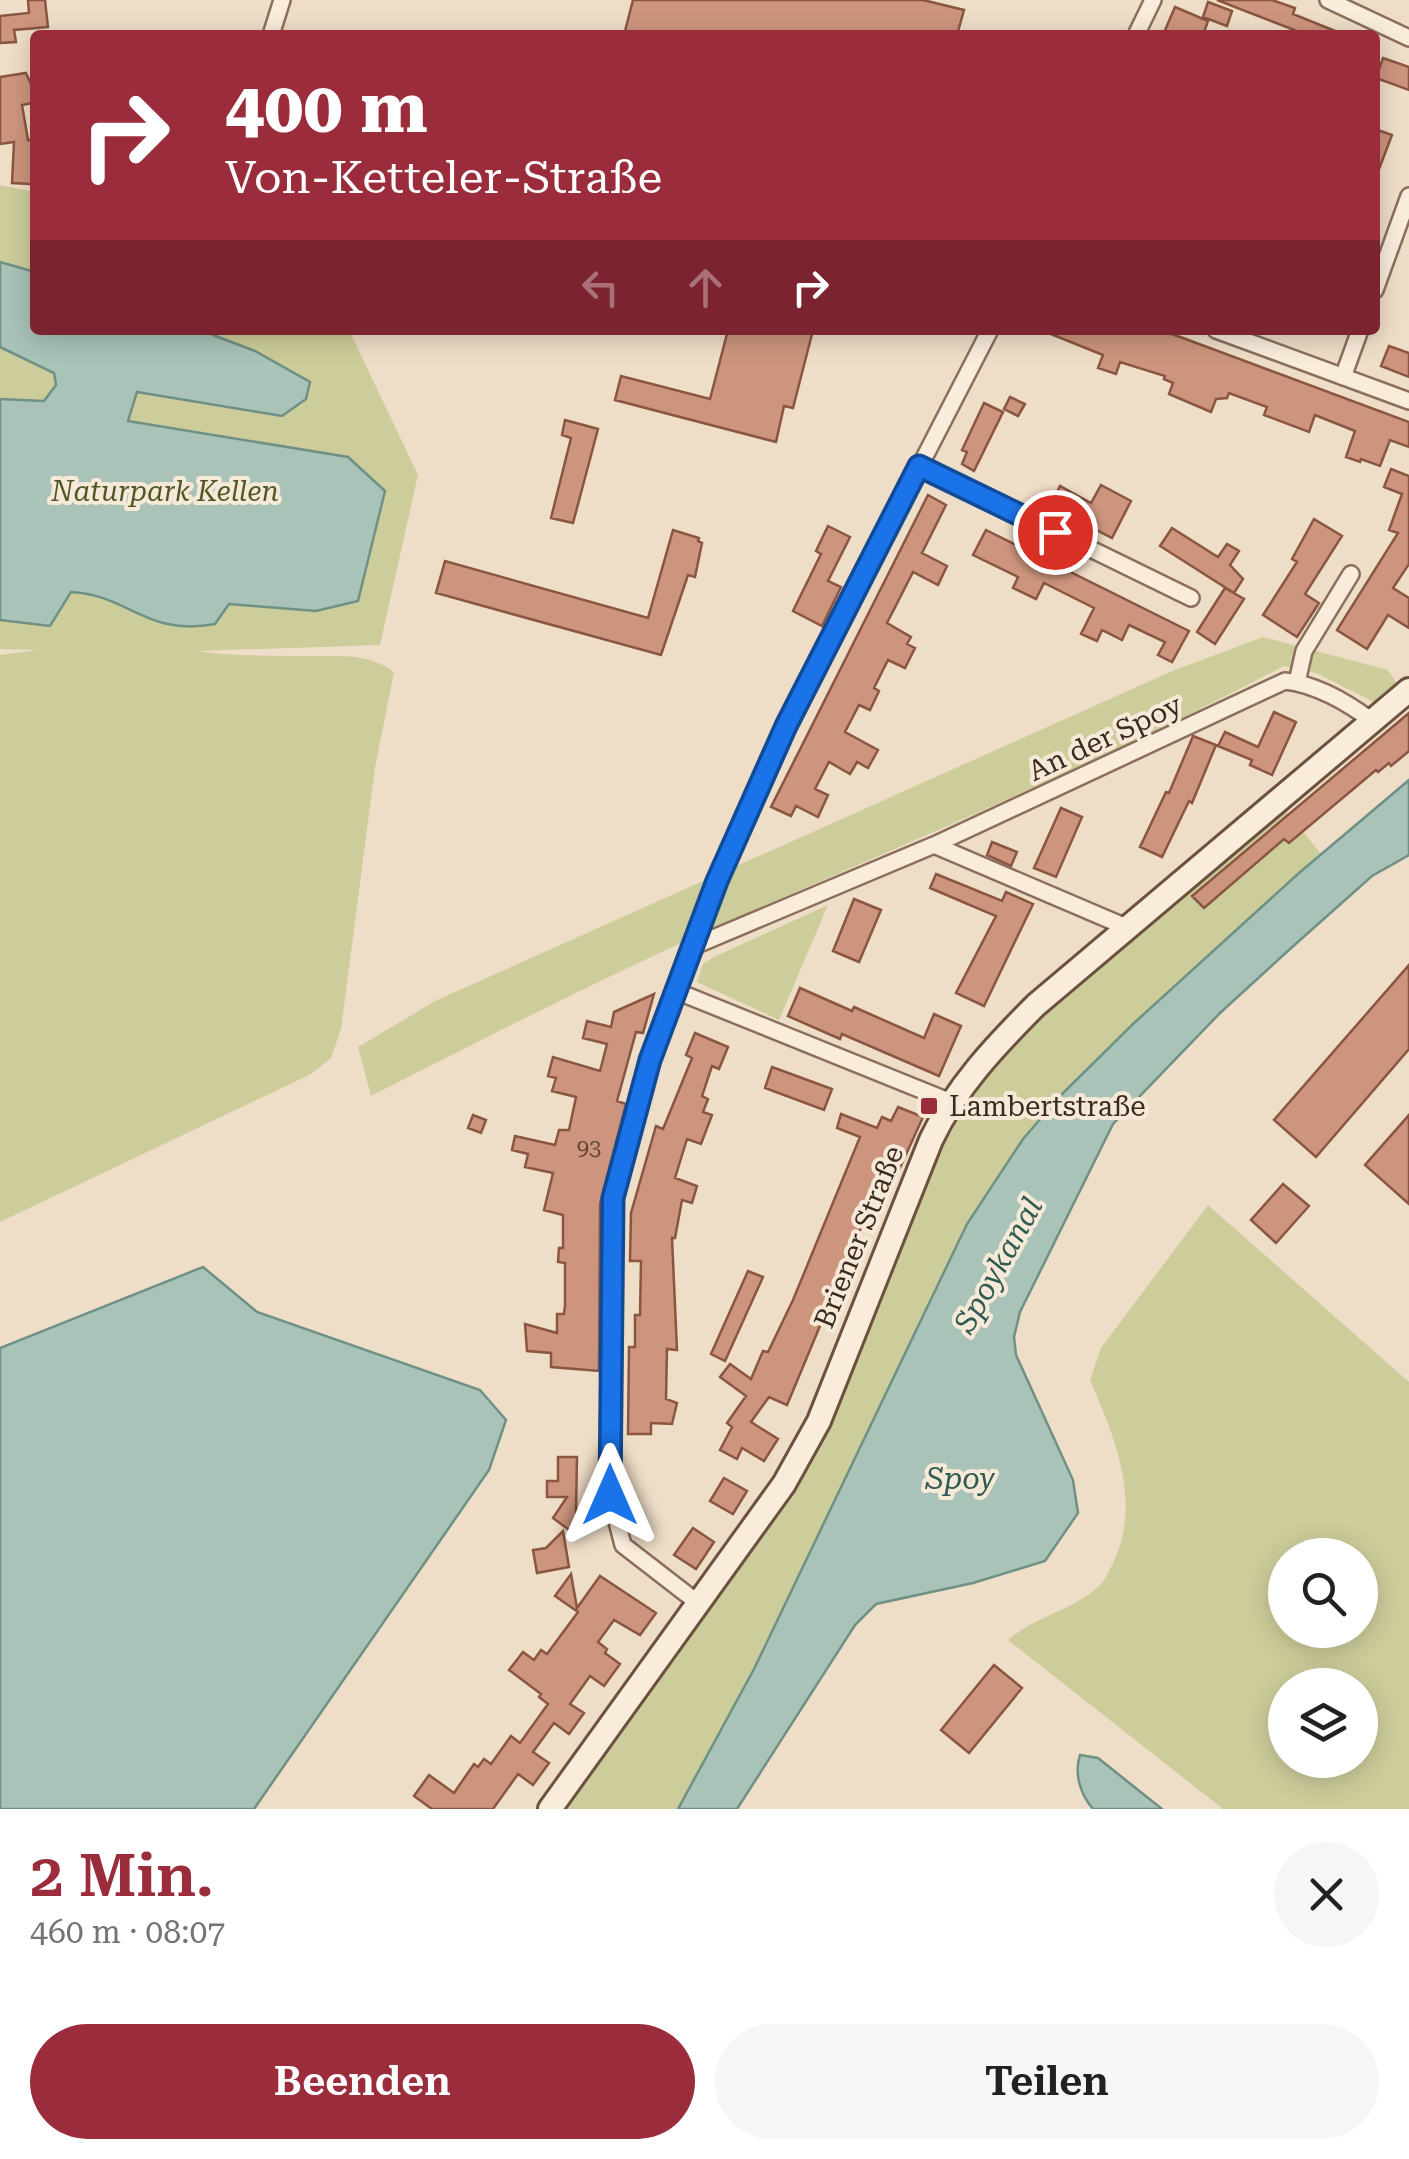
<!DOCTYPE html>
<html lang="de">
<head>
<meta charset="utf-8">
<style>
	body { margin:0; font-family:"Roboto Serif",serif; background:#f6f6f6; color:#202124; height:100vh; display:flex; flex-direction:column; font-size:38px; white-space:nowrap }
	* { box-sizing:border-box; margin:0 }
	p { font-size:32px; color:#757577 }
	.icon { flex:none; width:55px; height:55px; fill:none; stroke:currentColor; stroke-width:2; stroke-linecap:round; stroke-linejoin:round }
	.map { position:relative; height:1809px; overflow:hidden }
	.drawer { display:flex; flex-direction:column; background:#fff; flex:1 }
	.drawer>* { flex:none }
	.banner { position:absolute; left:30px; top:30px; width:1350px; height:305px; border-radius:10px; box-shadow:0 5px 25px #0003; background:#9a2c3b; color:#fff; overflow:hidden }
	.buttons { position:absolute; left:1268px; top:1538px; display:grid; gap:20px }
	.buttons a { display:grid; place-items:center; width:110px; height:110px; border-radius:50%; background:#fff; box-shadow:0 5px 25px #0003; font-size:50px }
	.pin { position:absolute; display:grid; place-items:center; width:85px; height:85px; color:#fff; margin:-42px; border:5px solid #fff; border-radius:50%; box-shadow:0 2px 10px #0007 }
	.me { position:absolute; width:110px; margin:-55px; rotate:0deg; stroke-linejoin:round; filter:drop-shadow(0 0 8px #0008) }
	.turn { display:flex; align-items:center; gap:35px; height:210px; padding:0 30px; font-size:45px }
	.turn .icon { width:130px; height:130px; stroke-width:2.5 }
	.turn b { display:block; font-size:70px; line-height:85px }
	.lanes { display:flex; align-items:center; height:95px; padding:0 30px; background:#0003; justify-content:center; gap:50px; direction:ltr }
	.lanes .off { opacity:.35 }
	.round { display:grid; place-items:center; flex:none; width:105px; height:105px; border-radius:52px; background:#f6f6f6 }
	.overview { display:flex; align-items:center; justify-content:space-between; height:170px; padding:0 30px }
	h1 { font-size:60px; font-weight:600; line-height:75px; color:#9a2c3b }
	.action { display:flex; gap:20px; margin-top:auto; padding:20px 30px }
	.action a { flex:1; height:115px; border-radius:60px; background:#9a2c3b; color:#fff; font-size:40px; font-weight:600; line-height:115px; text-align:center }
	.action a+a { background:#f6f6f6; color:#202124 }
	.map>svg:first-child { display:block }
	.green { fill:#cdcd9b; fill-rule:evenodd }
	.water { fill:#a9c3b8; stroke:#6f9185; stroke-width:2.5 }
	.building { fill:#cd957d; stroke:#8a5642; stroke-width:2.5 }
	.lines { fill:none; stroke-linecap:round; stroke-linejoin:round }
	.street-casing { stroke:#8b6f5c; stroke-width:20 }
	.secondary-casing { stroke:#6d513f; stroke-width:28 }
	.street { stroke:#f9ecdb; stroke-width:15 }
	.secondary { stroke:#f9ecdb; stroke-width:22 }
	.route-casing { stroke:#114b97; stroke-width:25 }
	.route { stroke:#1a73e8; stroke-width:18 }
	.poi-dot { fill:#9a2c3b; stroke:#f6e9d7; stroke-width:4 }
	.labels { text-anchor:middle; dominant-baseline:central; stroke-width:8; stroke-linejoin:round; paint-order:stroke }
	.number-label { font-size:22px; fill:#604537 }
	.park-label { font-size:28px; font-style:italic; fill:#515827; stroke:#f6e9d7 }
	.street-label { font-size:28px; fill:#3b2a20; stroke:#f6e9d7 }
	.poi-label { font-size:28px; fill:#3b2a20; stroke:#f6e9d7; text-anchor:start }
	.water-label { font-size:30px; font-style:italic; fill:#2f5b53; stroke:#f6e9d7 }
</style>
</head>
<body>
<div class="map">
<svg width="1409" height="1809" viewBox="0 0 1409 1809">
	<rect width="100%" height="100%" fill="#efdec7"/>
	<!-- green -->
	<path class="green" d="M0,185L35,192V330H349L418,475L380,645L197,651C230,656 268,656 302,656C336,657 365,651 394,672L375,768L341,1029L331,1058L311,1074L0,1222V655L37,650L0,649Z
		M1263,637L1388,670L1400,688L1374,702L1316,673L1284,666C1099,764 903,844 712,929C597,981 484,1038 371,1096L358,1047L435,1001L1170,672Z
		M1284,808L1321,854L1133,1024L1063,1093L1023,1139L967,1223L754,1669L678,1809H561L822,1432L863,1343L924,1185L948,1133L976,1085L1019,1035Z
		M828,905L779,1020L697,982L703,964L714,957Z
		M1208,1205L1409,1382V1809H1223L1008,1640C1035,1616 1075,1610 1100,1585C1105,1580 1109,1571 1112,1565C1143,1505 1115,1437 1090,1380L1101,1348ZM1285,1555H1360V1630H1285ZM1285,1685H1360V1760H1285Z"/>
	<!-- water -->
	<path class="water" d="M0,262L35,272V330H200L255,351L310,382L306,399L282,416L137,392L128,421L348,457L385,491L358,601L316,611L229,604L215,624C146,637 130,595 71,592L50,626L0,620V399L44,401L56,385L54,373L0,347Z
		M1409,780V855L1372,876L1290,949L1220,1013L1113,1124L1020,1312L1014,1337L1016,1355L1073,1480L1078,1513L1045,1561L973,1583L876,1604L855,1625L737,1809H678L754,1669L967,1224L1023,1139L1063,1093L1133,1024L1299,873Z
		M203,1267L257,1312L480,1390L506,1420L489,1470L254,1809H0V1348Z
		M1080,1755L1098,1758L1162,1809H1093C1080,1794 1074,1773 1080,1755Z"/>
	<!-- building -->
	<path class="building" d="M28,0H45L48,27L14,30L16,42L0,43V16L29,13Z
		M633,0H923L964,10L957,35H624Z
		M1217,0H1272L1295,8L1293,14L1345,35H1307Z
		M1208,2L1232,11L1227,26L1203,17Z
		M1175,7L1208,21L1203,35H1163Z
		M1383,58L1409,67V90L1376,78Z
		M26,73L31,84L33,103L22,105L28,140L35,139V184H31L12,183L14,142L0,144V77Z
		M1375,129L1392,135L1376,177H1375Z
		M728,330H813L793,408L784,406L776,442L615,400L621,376L710,399Z
		M1041,330H1159L1183,338L1409,422V447L1390,440L1380,466L1361,459L1360,462L1346,457L1355,431L1315,415L1309,432L1264,415L1267,407L1229,393L1227,398L1216,399L1211,412L1169,394L1173,383L1164,379L1165,376L1120,362L1116,374L1098,368L1103,355Z
		M1389,346L1409,353V377L1381,366Z
		M1010,397L1025,404L1018,416L1004,409Z
		M984,403L1003,412L974,471L962,464L967,452L962,450Z
		M565,420L598,429L573,523L551,518L571,438L562,435Z
		M1391,469L1409,476V564L1393,588L1409,598V628L1388,615L1367,649L1337,630L1398,533L1389,530L1402,494L1384,487Z
		M1101,485L1131,501L1112,538L1050,506L1060,486L1091,503Z
		M928,495L946,505L922,553L947,566L938,585L913,572L887,623L911,637L907,644L915,648L905,668L888,660L874,688L879,691L870,710L859,705L845,732L878,750L868,768L857,762L850,774L829,762L815,789L828,795L818,817L796,806L791,816L771,807Z
		M1314,519L1342,536L1305,594L1319,603L1297,637L1263,615L1297,562L1292,559Z
		M828,526L850,537L828,581L841,587L822,626L793,611L821,554L816,551Z
		M1172,528L1218,557L1227,544L1239,551L1230,565L1243,579L1234,593L1160,546Z
		M673,530L699,538L698,541L702,543L695,577L688,575L661,655L436,593L445,561L648,618Z
		M986,530L1189,631L1172,662L1158,655L1165,642L1129,625L1122,640L1102,630L1097,641L1081,634L1094,608L1044,583L1036,599L1013,588L1018,577L973,555Z
		M1225,588L1244,599L1215,644L1197,632Z
		M1274,712L1296,722L1272,775L1250,765L1252,760L1218,746L1225,732L1258,747Z
		M1409,713V751L1391,766L1389,763L1378,772L1376,770L1289,843L1284,839L1204,908L1192,896Z
		M1193,736L1216,745L1192,803L1189,801L1162,857L1140,847L1166,792L1169,793Z
		M1061,808L1082,817L1056,877L1034,868Z
		M992,842L1017,852L1011,866L987,855Z
		M936,874L1002,901L1006,892L1033,904L984,1006L956,993L996,916L930,888Z
		M854,899L881,910L859,962L833,951Z
		M1409,965V1049L1316,1157L1274,1120Z
		M800,988L852,1011L854,1007L924,1038L934,1014L961,1026L939,1076L842,1034L840,1039L788,1016Z
		M654,994L643,1033L636,1032L617,1101L626,1104L600,1204L599,1371L551,1367V1353L527,1351L525,1324L557,1333V1314H564L565,1306V1263L558,1262L559,1248H563V1215L544,1210L553,1173L525,1167L528,1154L512,1150L515,1136L555,1145L559,1130H569L576,1097L552,1091L556,1078L548,1076L553,1057L600,1071L607,1044L583,1038L587,1021L611,1027L614,1012Z
		M695,1033L728,1047L719,1069L712,1066L702,1096L708,1099L703,1112L712,1115L701,1144L687,1139L675,1178L697,1186L692,1203L682,1200L675,1238H672L677,1350L667,1349L666,1399L677,1403L672,1424L651,1423V1434H628L629,1347H635V1315H640L641,1261H630L631,1213L656,1126L663,1129L692,1058L686,1055Z
		M772,1067L832,1089L824,1110L765,1088Z
		M898,1107L923,1117L889,1192L878,1187L787,1405L769,1397L751,1422L778,1439L764,1461L742,1448L737,1459L720,1450L732,1427L727,1423L746,1396L720,1377L730,1364L751,1379L763,1351L768,1352L793,1300L860,1137L837,1128L841,1114L877,1128L882,1117L891,1121Z
		M473,1115L486,1120L481,1133L468,1128Z
		M1409,1115V1204L1365,1165Z
		M1283,1184L1309,1206L1276,1243L1251,1220Z
		M748,1271L763,1277L725,1361L711,1354Z
		M558,1457H577L576,1513L582,1518L572,1532L553,1518L567,1497H547V1481H558Z
		M724,1478L747,1491L733,1514L710,1501Z
		M693,1528L714,1542L696,1569L674,1555Z
		M563,1531L569,1567L537,1573L533,1550L546,1548Z
		M571,1574L577,1608L600,1576L656,1613L640,1635L614,1620L598,1642L607,1649L605,1653L620,1664L604,1686L590,1676L570,1704L584,1713L569,1734L554,1723L551,1727L533,1752L549,1763L533,1785L518,1774L493,1809H432L414,1796L429,1775L454,1793L474,1764L478,1767L484,1759L491,1764L511,1736L520,1743L548,1704L539,1697L541,1694L509,1670L523,1652L534,1660L541,1650L547,1654L578,1612L555,1596Z
		M994,1665L1022,1688L969,1753L941,1730Z"/>
	<g class="lines">
		<defs>
			<path id="street" d="M1328,0L1409,38
				M271,35L282,0
				M1136,35L1153,0
				M1375,290L1409,196
				M1216,330L1409,401
				M1343,377L1360,330
				M919,465L1191,598
				M1297,682L1304,651L1351,574
				M934,845L1285,681C1315,684 1348,703 1372,721
				M692,947L934,845L1126,927
				M676,991L951,1102
				M698,1603L623,1545L610,1495L613,1198L650,1059L717,881L786,726L990,330"/>
			<path id="secondary" d="M550,1809L784,1484L819,1421L931,1140C956,1087 995,1046 1036,1005L1409,690"/>
		</defs>
		<!-- street casing -->
		<use href="#street" class="street-casing"/>
		<!-- secondary casing -->
		<use href="#secondary" class="secondary-casing"/>
		<!-- street -->
		<use href="#street" class="street"/>
		<!-- secondary -->
		<use href="#secondary" class="secondary"/>
	</g>
	<g class="lines">
		<defs>
			<path id="route" d="M610,1495L613,1198L650,1060L717,881L786,726L919,466L1055,532"/>
		</defs>
		<!-- route casing -->
		<use href="#route" class="route-casing"/>
		<!-- route -->
		<use href="#route" class="route"/>
	</g>
	<!-- markers -->
	<rect class="poi-dot" x="919" y="1096" width="20" height="20" rx="5"/>
	<g class="labels">
		<!-- number labels -->
		<g class="number-label">
			<text x="589" y="1147">93</text>
		</g>
		<!-- park labels -->
		<g class="park-label">
			<text x="165" y="491">Naturpark Kellen</text>
		</g>
		<!-- street labels -->
		<g class="street-label">
			<text transform="translate(1105 738) rotate(-25)">An der Spoy</text>
			<text transform="translate(859 1237) rotate(-68)">Briener Straße</text>
		</g>
		<!-- poi labels -->
		<g class="poi-label">
			<text x="949" y="1106">Lambertstraße</text>
		</g>
		<!-- water labels -->
		<g class="water-label">
			<text transform="translate(998 1265) rotate(-61)">Spoykanal</text>
			<text x="960" y="1478">Spoy</text>
		</g>
	</g>
</svg>
<div class="buttons">
<a><svg class="icon" aria-label="search" viewBox="0 0 24 24"><circle cx="10" cy="10" r="6"/><path d="M15 15l6 6"/></svg></a>
<a><svg class="icon" aria-label="layers" viewBox="0 0 24 24"><path d="M12 4l9 5-9 5-9-5zM3 14l9 5 9-5"/></svg></a>
</div>
<div class="pin" style="left:1055px;top:532px;background:#d93025"><svg class="icon" aria-label="arrive" viewBox="0 0 24 24"><path d="M6 21V4h12l-3 4 3 4H6"/></svg></div>
<svg class="me" style="left:610px;top:1495px" viewBox="-20 -20 40 40"><path d="M0-17L14 15 0 8-14 15z" fill="#1a73e8" stroke="#fff" stroke-width="4"/></svg>
<div class="banner">
<div class="turn"><svg class="icon" aria-label="right" viewBox="0 0 24 24"><path d="M7 20v-9h11M14 6l5 5-5 5"/></svg><div><b>400 m</b>Von-Ketteler-Straße</div></div>
<div class="lanes"><svg class="icon off" aria-label="left" viewBox="0 0 24 24"><path d="M17 20v-9H6M10 6l-5 5 5 5"/></svg><svg class="icon off" aria-label="ahead" viewBox="0 0 24 24"><path d="M12 20V5M6 11l6-6 6 6"/></svg><svg class="icon" aria-label="right" viewBox="0 0 24 24"><path d="M7 20v-9h11M14 6l5 5-5 5"/></svg></div>
</div>
</div>
<section class="drawer">
<div class="overview"><div><h1>2 Min.</h1><p>460 m · 08:07</p></div><a class="round"><svg class="icon" aria-label="close" viewBox="0 0 24 24"><path d="M6 6l12 12M18 6L6 18"/></svg></a></div>
<div class="action"><a>Beenden</a><a>Teilen</a></div>
</section>
</body>
</html>
